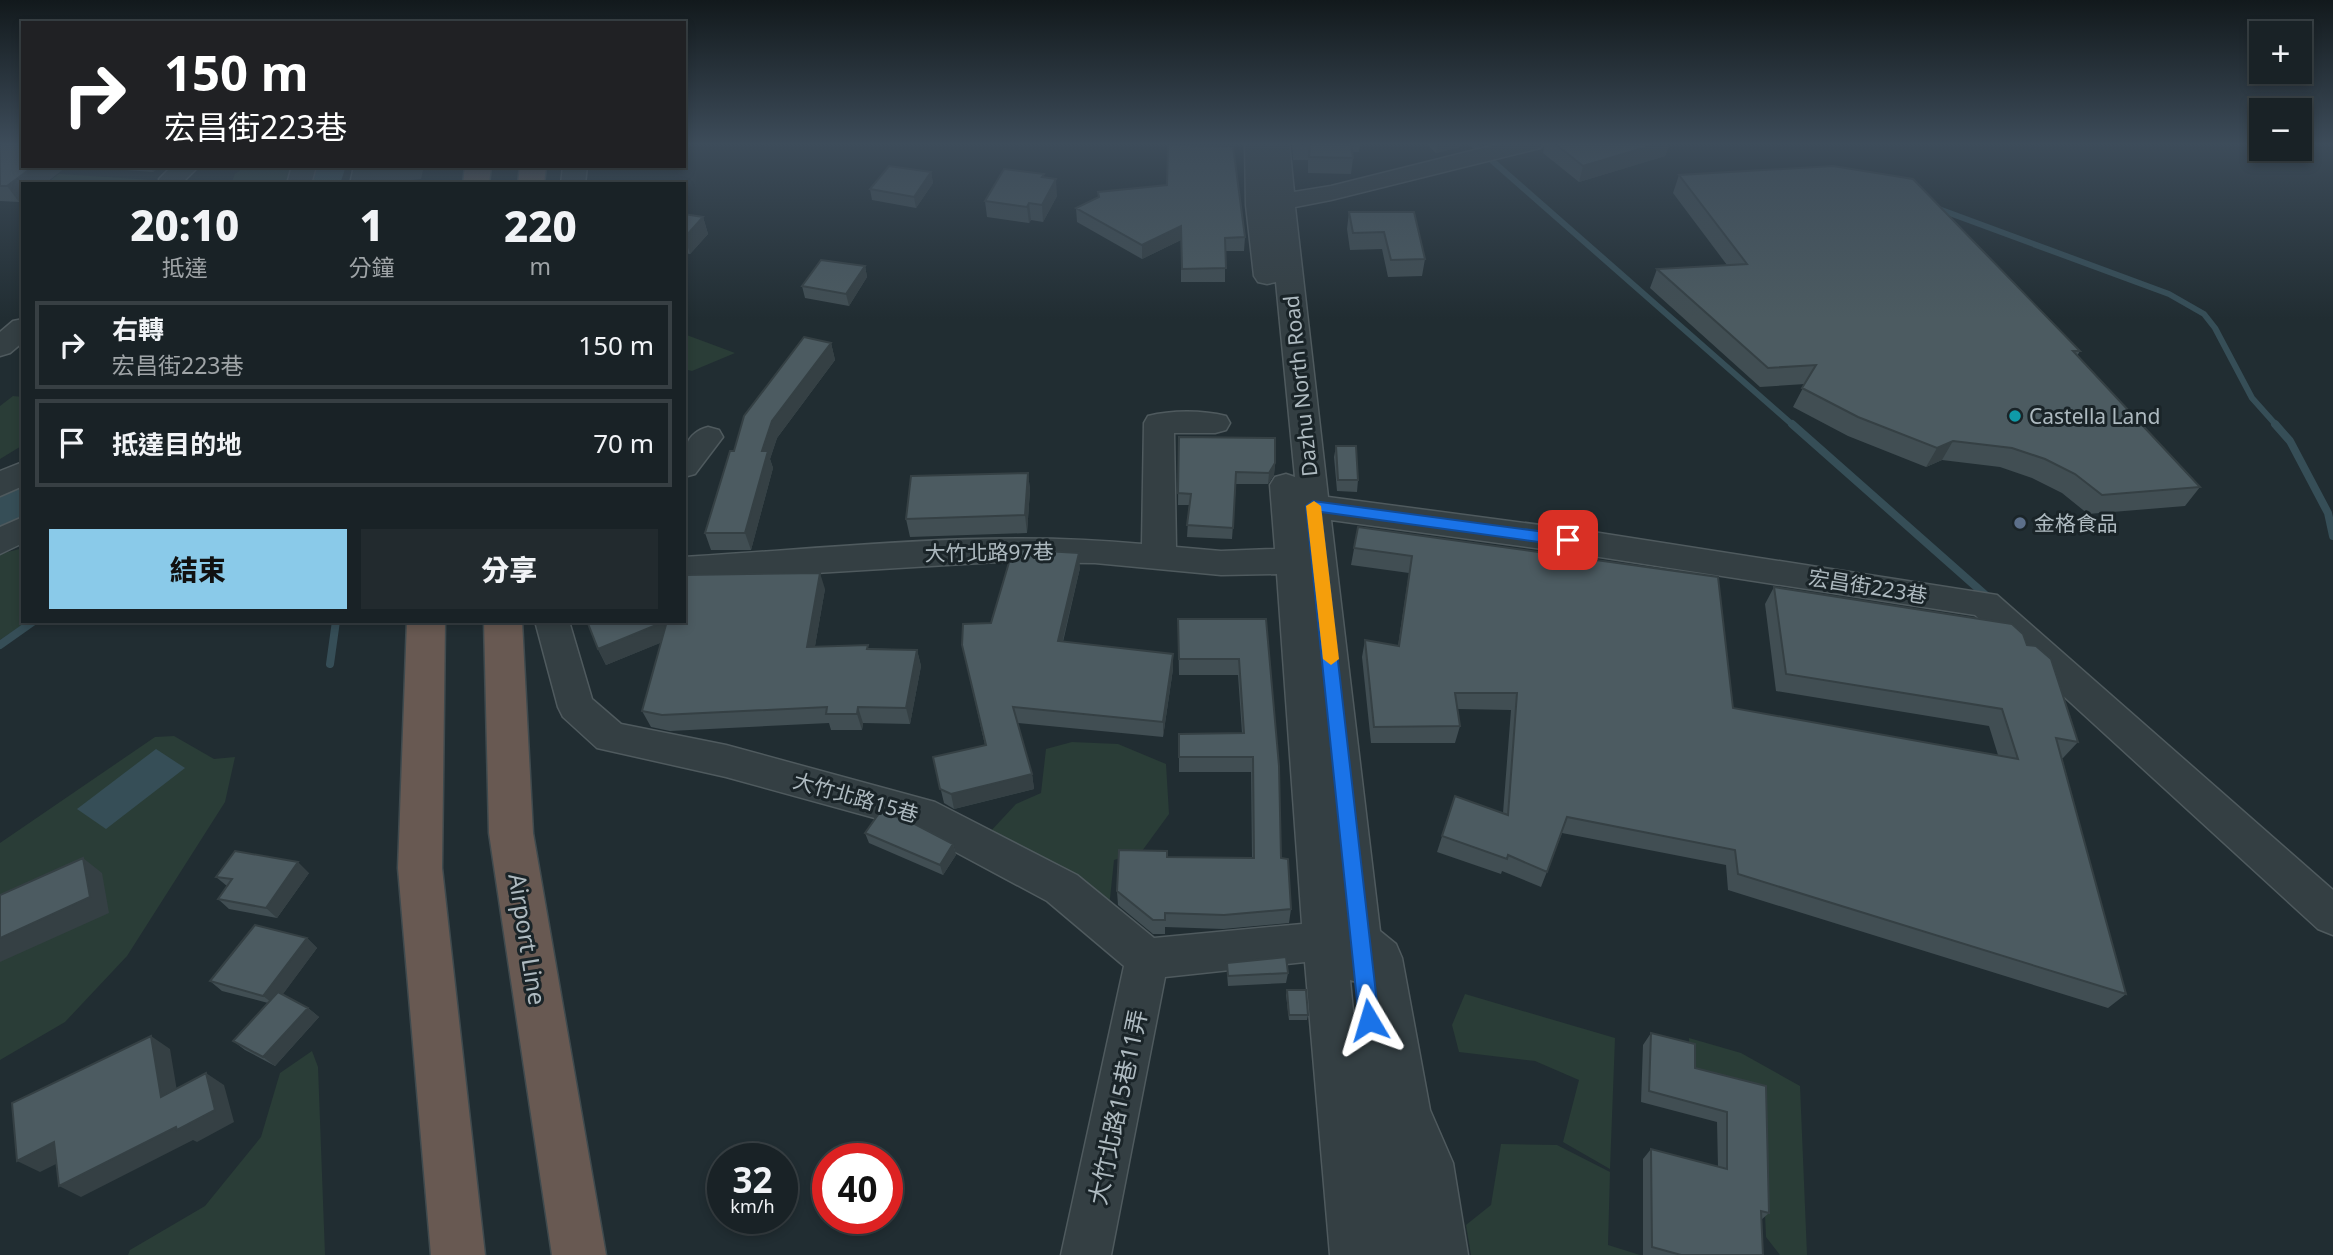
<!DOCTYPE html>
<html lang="zh-TW">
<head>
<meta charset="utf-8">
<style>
	body { margin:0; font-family:"Noto Sans","Noto Sans TC",sans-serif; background:#222a2e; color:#f1f3f6; height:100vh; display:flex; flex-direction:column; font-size:26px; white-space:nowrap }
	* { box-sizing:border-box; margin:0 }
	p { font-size:23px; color:#9fa4a7 }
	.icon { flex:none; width:38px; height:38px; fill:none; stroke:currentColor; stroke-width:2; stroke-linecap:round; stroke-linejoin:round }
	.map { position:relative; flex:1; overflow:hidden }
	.side { position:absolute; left:21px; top:182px; width:665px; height:441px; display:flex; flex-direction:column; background:#192226; border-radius:0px; box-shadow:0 4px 10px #0003,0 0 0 2px #373f43 }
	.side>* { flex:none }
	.hud { position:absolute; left:21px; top:21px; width:665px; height:147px; border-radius:0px; box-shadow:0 4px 10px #0003,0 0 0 2px #373f43; background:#202124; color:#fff; overflow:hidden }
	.fabs { position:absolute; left:2249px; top:21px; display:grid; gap:14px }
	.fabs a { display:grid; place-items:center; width:63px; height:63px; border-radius:0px; background:#192226; box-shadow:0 4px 10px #0003,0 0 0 2px #373f43; font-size:35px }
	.speed { position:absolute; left:707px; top:1143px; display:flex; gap:14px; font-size:35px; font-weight:700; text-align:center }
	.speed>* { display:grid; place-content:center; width:91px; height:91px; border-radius:50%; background:#192226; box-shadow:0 4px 10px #0003,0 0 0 2px #373f43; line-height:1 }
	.speed small { font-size:18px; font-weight:400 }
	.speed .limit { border:10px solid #d22; background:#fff; color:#111 }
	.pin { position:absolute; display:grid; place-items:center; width:60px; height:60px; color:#fff; margin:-30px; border-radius:14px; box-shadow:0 4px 10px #0006 }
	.me { position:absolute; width:77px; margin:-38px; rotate:353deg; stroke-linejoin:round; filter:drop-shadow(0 0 5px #0008) }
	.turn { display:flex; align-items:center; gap:24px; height:147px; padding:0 28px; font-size:32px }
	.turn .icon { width:91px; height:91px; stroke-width:2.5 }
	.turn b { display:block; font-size:49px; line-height:60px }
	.eta { display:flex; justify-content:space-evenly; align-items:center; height:119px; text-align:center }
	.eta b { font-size:42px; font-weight:800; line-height:49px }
	.button { display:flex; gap:14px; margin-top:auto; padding:14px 28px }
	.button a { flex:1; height:80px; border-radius:0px; background:#8acae9; color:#111; font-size:28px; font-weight:800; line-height:80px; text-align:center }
	.button a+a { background:#222a2e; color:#f1f3f6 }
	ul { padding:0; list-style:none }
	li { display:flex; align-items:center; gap:21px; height:88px; margin:0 14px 10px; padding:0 14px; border:4px solid #373f43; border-radius:0px }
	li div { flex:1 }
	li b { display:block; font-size:26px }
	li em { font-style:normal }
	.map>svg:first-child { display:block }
	.green { fill:#2a3d37 }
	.water { fill:#364e57 }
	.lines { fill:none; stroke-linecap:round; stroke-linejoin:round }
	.stream-far1 { stroke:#364e57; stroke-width:6 }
	.stream { stroke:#364e57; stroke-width:8 }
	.river { fill:#364e57; fill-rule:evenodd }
	.minor-casing { stroke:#4f5a5e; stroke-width:3 }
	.highway-casing { stroke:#3f4a4e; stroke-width:3 }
	.minor { fill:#343f43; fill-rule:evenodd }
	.highway { fill:#685952; fill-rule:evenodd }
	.wall { fill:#414e53 }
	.shaded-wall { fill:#354044 }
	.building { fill:#4c5b61; stroke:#354044; stroke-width:2 }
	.route { fill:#1a73e8; stroke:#114b97; stroke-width:2 }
	.slow { fill:#f59e0b }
	.culture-dot { fill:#0f9aa8; stroke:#1a2428; stroke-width:2.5 }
	.service-dot { fill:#5c6f8a; stroke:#1a2428; stroke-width:2.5 }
	.labels { text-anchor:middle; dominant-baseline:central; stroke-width:6; stroke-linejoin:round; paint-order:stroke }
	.street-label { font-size:21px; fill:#aebac0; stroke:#1a2428 }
	.poi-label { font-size:21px; fill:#aebac0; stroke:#1a2428; text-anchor:start }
	.near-street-label { font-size:24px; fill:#aebac0; stroke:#1a2428 }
</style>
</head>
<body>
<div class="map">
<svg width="2333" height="1255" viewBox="0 0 2333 1255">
	<rect width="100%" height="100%" fill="#212d32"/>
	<!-- green -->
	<path class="green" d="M246,166H293L288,184H231L235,174Z
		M59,174L168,181V184H46Z
		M684,334L735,353L692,371L684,369Z
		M13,396L23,397V445L0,459V406Z
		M23,548V621H28L0,640V554Z
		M174,736L214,759L235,757L225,802L127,956L65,1022L0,1060V843L155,737Z
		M1072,742L1118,744L1166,764L1169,814L1142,851L1114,860L1109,908L989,833L1016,804L1041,793L1046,749Z
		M1465,994L1615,1038L1610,1169L1563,1142L1579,1080L1535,1061L1459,1052L1452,1025Z
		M1689,1038L1741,1053L1800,1086L1807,1255H1780L1766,1237L1760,1097L1690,1074Z
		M312,1051L318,1067L325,1255H128L130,1250L205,1206L261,1137L280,1073Z
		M1501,1144L1557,1145L1610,1172L1608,1245L1640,1255H1471L1466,1225L1491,1205Z"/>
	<!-- water -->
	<path class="water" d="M156,749L185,768L106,829L77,809Z"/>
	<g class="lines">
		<!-- stream-far1 -->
		<path class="stream-far1" d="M1472,143L1794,426
			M1936,208L2169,294L2204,314L2215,328L2252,398L2277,426"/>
		<!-- stream -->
		<path class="stream" d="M1792,424L1990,599
			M2275,424L2290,441L2328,513L2333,536
			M0,645L34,621
			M330,664L336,621"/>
		<!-- river -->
		<path class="river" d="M314,166H346L340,184H308Z
			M23,486V519L0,529V495Z"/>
		<defs>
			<path id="minor" d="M1245,143H1289L1294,192L1331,186L1503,143H1544L1540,148L1331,200L1295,207L1328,497L1593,532L1997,595L2333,890V935L2318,929L1975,615L1593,556L1331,520L1380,931L1396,944L1402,958L1430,1110L1453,1163L1468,1255H1330L1305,962L1165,977L1111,1255H1061L1124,966L1047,901L911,828L726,777L597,748L563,717L558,707L535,621H569L592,699L621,724L726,745L935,802L1077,875L1154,938L1302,924L1277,574L1221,575L1095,563L997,562L684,581V557C836,548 991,529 1142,544L1144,423L1148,416C1171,410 1203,410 1226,416L1230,423L1226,430L1215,433H1174L1176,547L1221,551L1275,549L1270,485L1275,477L1286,474L1295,477L1276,282L1267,284L1258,282L1254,276L1246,205ZM1350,980L1364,984L1368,1014L1354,1021Z
				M172,166H199L184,181L185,184H161L159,179Z
				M292,166H316L311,184H287Z
				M354,166H378L374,184H350Z
				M563,166H587L585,184H561Z
				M23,319V342L10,353L0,356V332L13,321Z
				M708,427L719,430L723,437L695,474L684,477C684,455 682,434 708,427Z
				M23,462V486L0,496V471Z
				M23,517V543L0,554V527Z"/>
			<path id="highway" d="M465,166H491L489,184H463Z
				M520,166H546L544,184H518Z
				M407,621H445L442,868L485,1255H431L398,868Z
				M484,621H522L533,833L606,1255H552L489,833Z"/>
		</defs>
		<!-- minor casing -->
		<use href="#minor" class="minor-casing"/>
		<!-- highway casing -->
		<use href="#highway" class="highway-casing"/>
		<!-- minor -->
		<use href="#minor" class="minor"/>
		<!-- highway -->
		<use href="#highway" class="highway"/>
	</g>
	<!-- wall -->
	<path class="wall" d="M0,143L23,166H67L44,184H23V199L19,202L0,201Z
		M1292,143H1360L1359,152H1352L1353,158L1351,174L1308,173V160H1293Z
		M1425,143H1461L1460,147L1436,153Z
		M1545,143H1670L1665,156L1579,182L1543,153Z
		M70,166H164L160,167L153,172Z
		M931,172L933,183L916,208L872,200L870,189Z
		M1679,175L2080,351L2077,356L2200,487L2185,506L2088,514L2062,493L2032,478L2000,467L1942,460L1926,467L1848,436L1793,407L1805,384L1760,387L1650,288L1657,269L1727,265L1673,193Z
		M1044,177L1057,196L1043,222L1031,220L1029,223L987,217L985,201Z
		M1167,185L1245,237L1244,251H1225V282H1181V240L1142,259L1077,222L1076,208L1098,198V192Z
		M1349,212H1414L1425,259L1422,276L1388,277L1382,249L1350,250L1347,229Z
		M684,214L703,217L708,234L690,254L684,253Z
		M865,266L867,277L849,306L805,298L802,286Z
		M831,343L835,360L777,438L770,459L773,468L751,550H711L705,533L734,451Z
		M1179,437L1275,463L1274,475L1268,484H1236L1232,539L1187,537L1189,505H1178Z
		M1336,446L1358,480L1357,492L1337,491L1334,457Z
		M1028,473L1030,490L1027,533L910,537L906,519Z
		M1358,527L1733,708L1998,755L1989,726L1776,691L1765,604L1774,587L2027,645L2078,742L2063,758H2062L2126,994L2108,1008L1728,890L1726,865L1562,833L1541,887L1502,871L1501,874L1437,852L1455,796L1503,813L1511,710L1457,709L1460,726L1455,743H1371L1362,657L1365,640L1398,646L1409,573L1351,565Z
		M1080,568L1063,642L1173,654V669L1163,737L1018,723L1032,774L1034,789L954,809L944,803L933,757L985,745L962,645L991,623Z
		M825,589L815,646L917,650L921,666L910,724L863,723L862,730H831L829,723L670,731L651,727L642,711L662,642L606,665L598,649Z
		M1178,619H1266L1281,858L1291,909L1289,923L1223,929L1165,927V934H1153L1118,905L1117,891L1167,857L1252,858L1251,772H1179V734L1242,733L1238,675H1179Z
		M865,833L953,844L956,855L943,875L869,843Z
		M309,873L277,918L229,909L218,899L227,886L216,877Z
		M307,938L317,948L282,995L308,1008L319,1017L275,1066L245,1050L233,1041L268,1003L222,991L210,981Z
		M1227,963L1288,973L1286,983L1228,986L1227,973Z
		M1287,990L1308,1015L1307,1020H1289L1286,995Z
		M1651,1033L1695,1068L1766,1086L1769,1213L1761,1220L1763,1255H1643V1159L1651,1149L1718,1167L1717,1122L1641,1102L1643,1045Z"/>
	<!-- shaded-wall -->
	<path class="shaded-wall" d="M1438,143H1461L1460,147L1436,153Z
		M1660,143H1670L1665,156L1579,182L1583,166Z
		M34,166H67L44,184H23V199L19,202L7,186Z
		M150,166H164L160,167L153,172Z
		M382,166H424L421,179L376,184L368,168Z
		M931,172L933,183L916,208L914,197Z
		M1056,179L1057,196L1043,222L1042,205Z
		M1029,203L1031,220L1029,223L1027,207Z
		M703,217L708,234L690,254L685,237Z
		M1181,226V240L1142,259V245Z
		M865,266L867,277L849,306L846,294Z
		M831,343L835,360L777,438L770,459L773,468L751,550L745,533L762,451L772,421Z
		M1953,441L1942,460L1926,467L1937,448Z
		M1275,463L1274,475L1268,484L1269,473Z
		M1028,473L1030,490L1027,533L1025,515Z
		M1079,553L1080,568L1059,656L1058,641Z
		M820,573L825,589L812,663L807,647Z
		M666,621H668L675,637L606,665L598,649Z
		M917,650L921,666L910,724L906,708Z
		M1173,654V669L1163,737V722Z
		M858,707L863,723L862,730L857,714Z
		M1032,774L1034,789L954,809L951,794Z
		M953,844L956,855L943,875L940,865Z
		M83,858L102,873L109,913L0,962V938Z
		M298,862L309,873L277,918L266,908Z
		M307,938L317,948L275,1005L263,996Z
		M308,1008L319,1017L275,1066L263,1057Z
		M151,1036L170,1049L180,1109L161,1097Z
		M206,1073L224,1085L234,1122L197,1142L193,1140L81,1197L59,1186L176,1127Z
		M54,1142L76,1154L40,1172L17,1161Z"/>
	<!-- building -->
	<path class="building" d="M0,143H23V166H34L7,186H0Z
		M1295,143H1351L1353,158L1309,157L1310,144Z
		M1554,143H1660L1583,166Z
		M1168,145L1233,146L1245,237L1225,238L1226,268L1182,269L1181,226L1142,245L1076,208L1099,197L1098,192L1167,185Z
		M889,166L931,172L914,197L870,189Z
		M1833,166L1913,179L2080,351H2073L2200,487L2102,495L2075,474L2045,459L2012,448L1953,441L1937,448L1858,417L1802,388L1816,365L1768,368L1657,269L1747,264L1679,175Z
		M1004,169L1044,174L1042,177L1056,179L1042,205L1029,203L1027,207L985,201Z
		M1349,212H1414L1425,259L1391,260L1384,232L1353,233Z
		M684,214L703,217L685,237H684Z
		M821,260L865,266L846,294L802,286Z
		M804,337L831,343L772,421L762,451H768L745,533H705L730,451H734L744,416Z
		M1179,437L1275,438V463L1269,473L1236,472L1233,528L1187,525L1191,494L1178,493Z
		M1336,446H1356L1358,480H1338Z
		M1028,473L1025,515L906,519L911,476Z
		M1358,527L1718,577L1733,708L2018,759L2002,709L1786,674L1774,587L2012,624L2023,634L2027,645L2036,646L2051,659L2078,742L2056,738L2126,994L1738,874L1735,850L1567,817L1547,872L1508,855L1507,859L1442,836L1455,796L1508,815L1517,693H1455L1460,726L1374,727L1365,640L1399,646L1412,556L1354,548Z
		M1013,549L1079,553L1058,641L1173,654L1163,722L1013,707L1032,774L951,794L940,789L933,757L986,745L962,645L963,624L991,623Z
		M820,573L807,647L868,645L867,649L917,650L906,708L858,707L857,714H826L827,707L662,715L642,711L667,621H684V575Z
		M1178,619H1266L1279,766L1281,858L1288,859L1291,909L1224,915L1165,913V920H1153L1117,891L1119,850L1167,851V857L1254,858L1253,757H1179V734L1244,733L1239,659H1179Z
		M587,621H666L598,649Z
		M880,812L907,820L953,844L940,865L865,833Z
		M235,851L298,862L266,908L218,899L232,879L216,877Z
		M83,858L90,897L0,938V895Z
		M255,925L307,938L263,996L210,981Z
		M1286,957L1288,973L1228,976L1227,963Z
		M1287,990H1306L1308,1015H1289Z
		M278,992L308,1008L263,1057L233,1041Z
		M1651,1033L1695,1044V1068L1766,1086L1769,1213L1761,1211L1763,1255H1681L1652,1247L1651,1149L1727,1169V1112L1649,1091Z
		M151,1036L161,1097L206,1073L215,1110L177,1130L176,1127L59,1186L54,1142L17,1161L12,1103Z"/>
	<!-- sky -->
	<linearGradient id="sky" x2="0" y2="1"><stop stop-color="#12191c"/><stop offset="0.45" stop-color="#3d4c5a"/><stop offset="1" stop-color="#3d4c5a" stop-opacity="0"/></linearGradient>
	<rect width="2333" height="319" fill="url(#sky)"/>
	<!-- route -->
	<path class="route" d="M1313,501L1568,535L1575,540L1568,546L1321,512L1379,1020L1376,1026L1369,1029L1362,1026L1359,1020L1306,506Z"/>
	<!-- slow -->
	<path class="slow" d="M1314,501L1321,506L1339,659L1331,665L1323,659L1306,506Z"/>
	<!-- markers -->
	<circle class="culture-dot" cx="2015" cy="416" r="7"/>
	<circle class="service-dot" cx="2020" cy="523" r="7"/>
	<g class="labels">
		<!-- street labels -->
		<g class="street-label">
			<text transform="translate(1300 386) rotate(-96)">Dazhu North Road</text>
			<text transform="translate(989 552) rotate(-1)">大竹北路97巷</text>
			<text transform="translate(1868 586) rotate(9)">宏昌街223巷</text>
			<text transform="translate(856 797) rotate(16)">大竹北路15巷</text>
		</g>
		<!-- poi labels -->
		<g class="poi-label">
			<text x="2029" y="416">Castella Land</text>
			<text x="2034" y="523">金格食品</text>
		</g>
		<!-- near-street labels -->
		<g class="near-street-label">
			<text transform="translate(528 939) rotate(81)">Airport Line</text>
			<text transform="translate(1117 1107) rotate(-78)">大竹北路15巷11弄</text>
		</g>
	</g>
</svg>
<div class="fabs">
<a>+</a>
<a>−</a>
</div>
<div class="speed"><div>32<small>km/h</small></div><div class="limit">40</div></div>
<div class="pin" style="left:1568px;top:540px;background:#d93025"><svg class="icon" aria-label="arrive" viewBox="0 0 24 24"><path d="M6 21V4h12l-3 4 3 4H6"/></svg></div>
<svg class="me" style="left:1369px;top:1020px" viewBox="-20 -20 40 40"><path d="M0-17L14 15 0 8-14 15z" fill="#1a73e8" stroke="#fff" stroke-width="4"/></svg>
<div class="hud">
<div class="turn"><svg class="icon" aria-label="right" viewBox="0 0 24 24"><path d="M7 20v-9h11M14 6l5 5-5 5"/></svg><div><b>150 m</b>宏昌街223巷</div></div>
</div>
<section class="side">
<div class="eta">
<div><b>20:10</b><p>抵達</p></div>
<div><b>1</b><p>分鐘</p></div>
<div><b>220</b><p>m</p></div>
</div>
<ul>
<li><svg class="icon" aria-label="right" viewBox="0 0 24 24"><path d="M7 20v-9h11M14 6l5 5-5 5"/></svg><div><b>右轉</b><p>宏昌街223巷</p></div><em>150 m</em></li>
<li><svg class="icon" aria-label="arrive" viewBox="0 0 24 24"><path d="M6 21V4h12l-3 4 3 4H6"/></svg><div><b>抵達目的地</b></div><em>70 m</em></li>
</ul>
<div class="button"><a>結束</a><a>分享</a></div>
</section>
</div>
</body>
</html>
